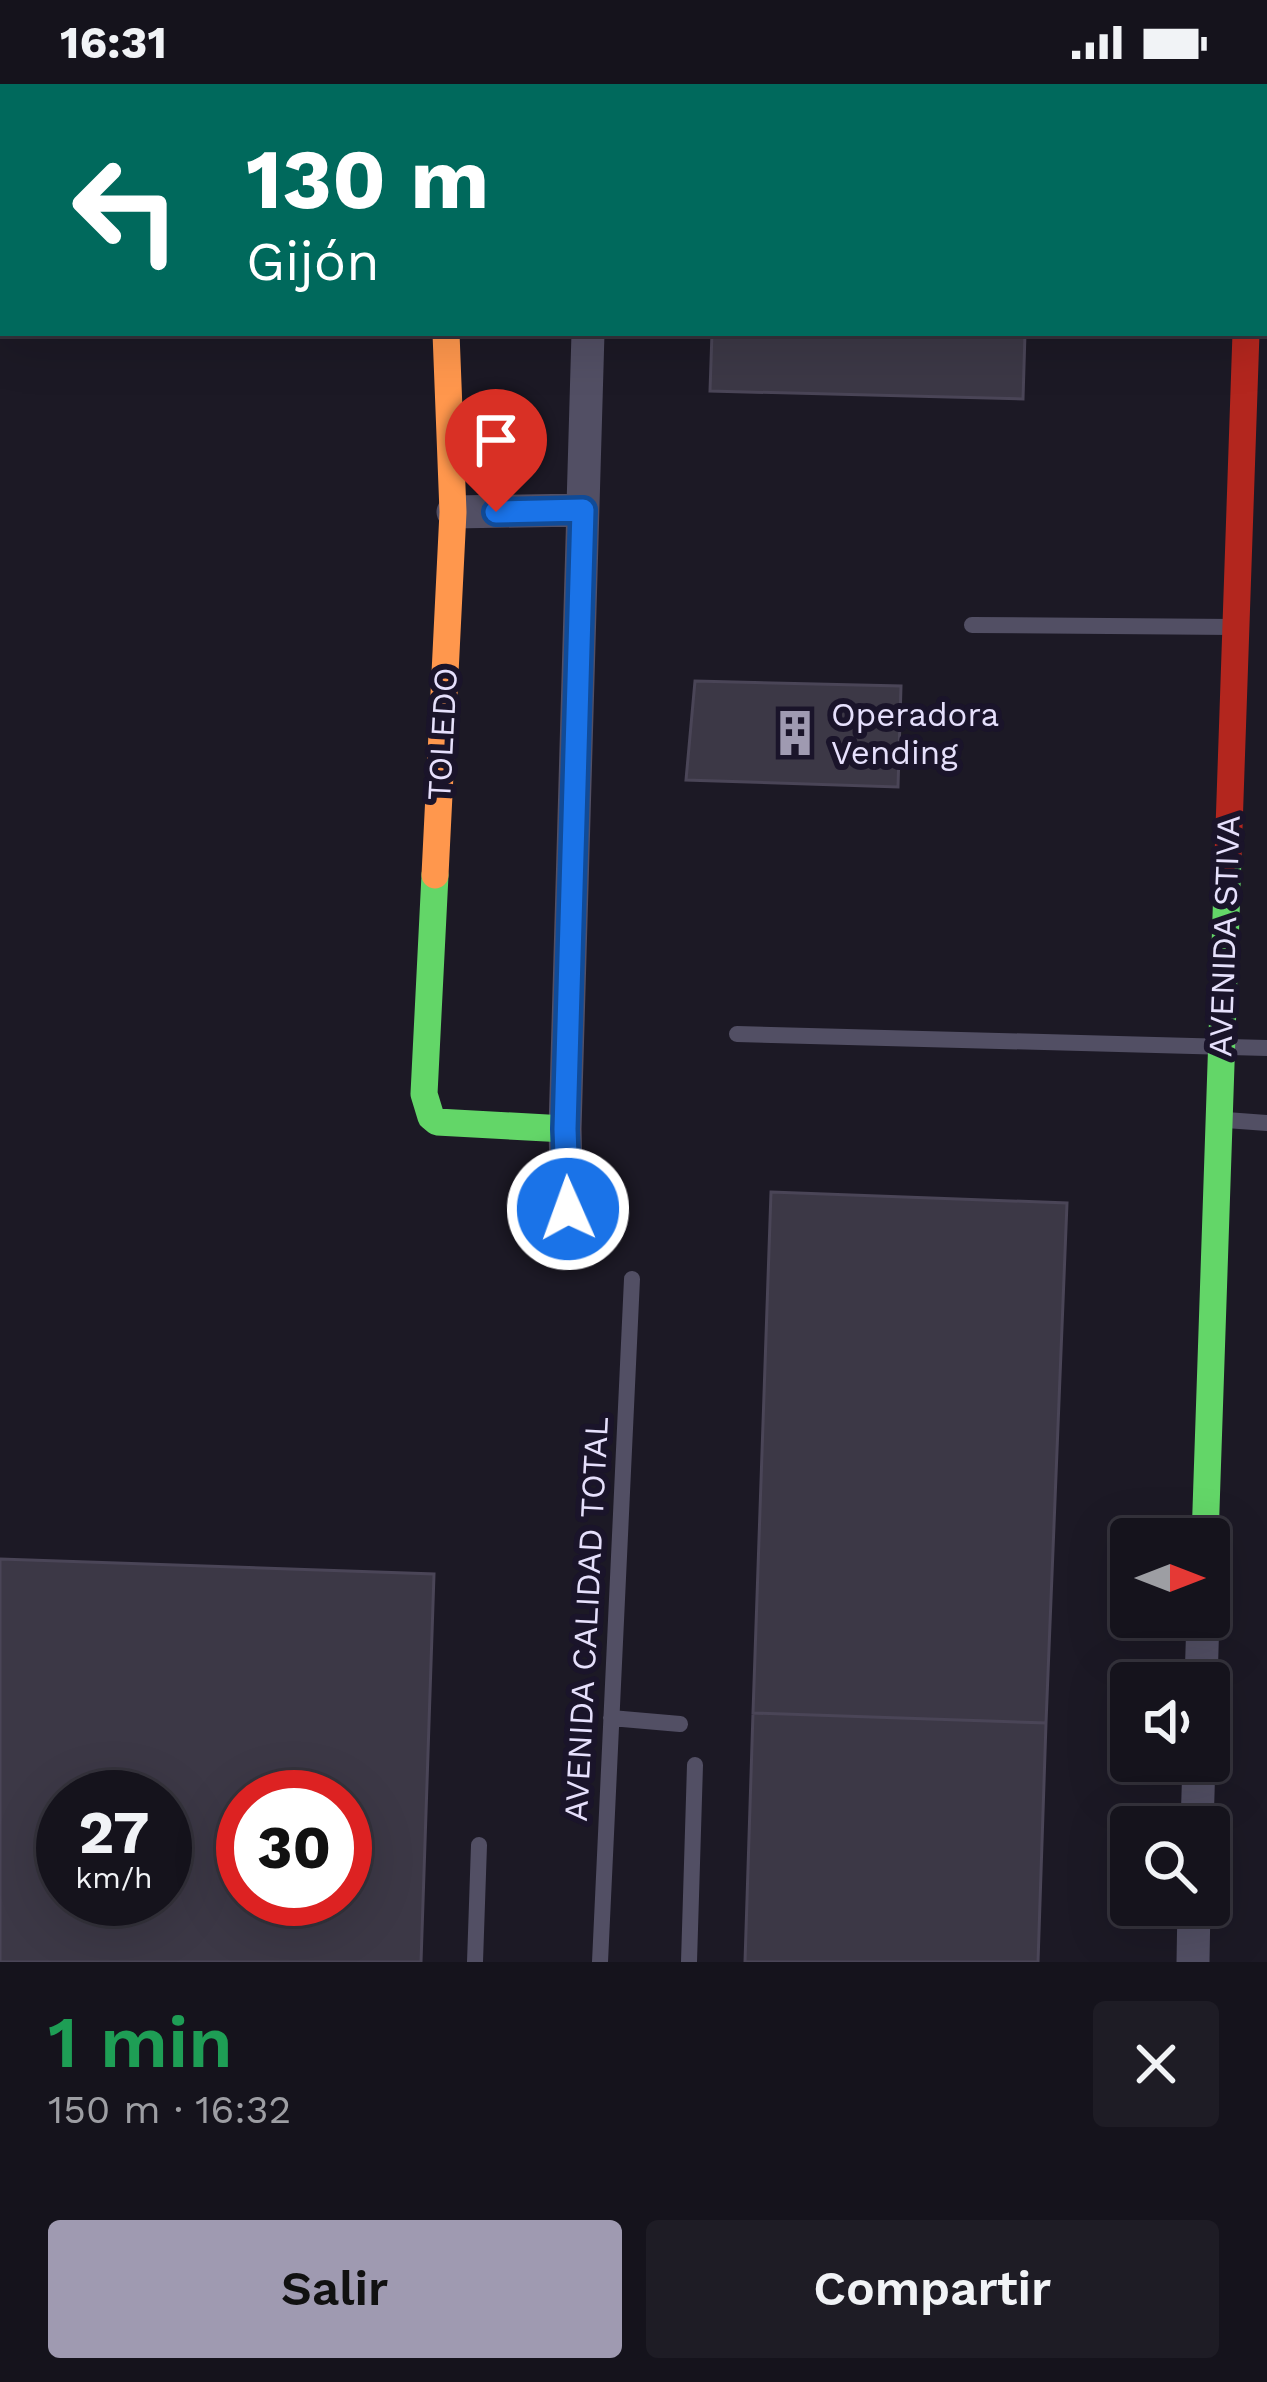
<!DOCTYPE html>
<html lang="es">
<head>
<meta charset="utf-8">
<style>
	body { margin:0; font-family:"Work Sans",sans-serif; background:#1e1c25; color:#f1f3f6; height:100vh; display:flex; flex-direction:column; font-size:45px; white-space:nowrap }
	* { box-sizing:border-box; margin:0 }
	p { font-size:39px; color:#9d9ea3 }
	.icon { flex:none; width:66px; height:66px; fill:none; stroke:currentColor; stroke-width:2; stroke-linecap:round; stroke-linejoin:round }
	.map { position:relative; height:1878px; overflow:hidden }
	.side { display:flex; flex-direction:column; background:#15131c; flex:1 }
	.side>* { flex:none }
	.guide { position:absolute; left:0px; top:0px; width:1269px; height:252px; box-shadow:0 12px 48px #0002,0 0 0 3px #34323b; background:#00695c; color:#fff; overflow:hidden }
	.needle { width:78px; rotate:90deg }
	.fabs { position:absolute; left:1110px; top:1434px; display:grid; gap:24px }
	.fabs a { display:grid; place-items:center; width:120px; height:120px; border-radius:12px; background:#15131c; box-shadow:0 12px 48px #0002,0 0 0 3px #34323b; font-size:60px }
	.speed { position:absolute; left:36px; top:1686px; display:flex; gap:24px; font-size:60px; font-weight:700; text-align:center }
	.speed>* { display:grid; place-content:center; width:156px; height:156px; border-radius:50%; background:#15131c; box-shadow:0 12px 48px #0002,0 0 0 3px #34323b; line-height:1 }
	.speed small { font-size:30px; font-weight:400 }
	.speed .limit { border:18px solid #d22; background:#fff; color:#111 }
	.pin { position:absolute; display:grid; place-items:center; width:102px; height:102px; color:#fff; margin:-123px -51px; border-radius:50% 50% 50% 0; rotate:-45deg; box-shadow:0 0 12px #0007 }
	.pin .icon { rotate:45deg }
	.me { position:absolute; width:132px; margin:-66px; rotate:358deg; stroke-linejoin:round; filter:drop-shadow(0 0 9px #0008) }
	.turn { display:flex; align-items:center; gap:42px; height:252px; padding:0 48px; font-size:54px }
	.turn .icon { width:156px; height:156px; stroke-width:2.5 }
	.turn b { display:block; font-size:84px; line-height:102px }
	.round { display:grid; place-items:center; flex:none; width:126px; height:126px; border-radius:12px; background:#1e1c25 }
	.head { display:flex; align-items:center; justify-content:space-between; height:204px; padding:0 48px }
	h1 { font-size:72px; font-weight:600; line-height:90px; color:#1e9e55 }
	.primary-button { display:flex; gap:24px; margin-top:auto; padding:24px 48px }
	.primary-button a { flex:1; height:138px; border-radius:12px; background:#9f9ab1; color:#111; font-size:48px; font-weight:600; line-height:138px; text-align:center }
	.primary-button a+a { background:#1e1c25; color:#f1f3f6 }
	.status { display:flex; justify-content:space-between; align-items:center; height:84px; padding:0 60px; background:#15131c; direction:ltr }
	.status svg { height:33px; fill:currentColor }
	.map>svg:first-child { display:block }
	.building { fill:#3c3846; stroke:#4a4557; stroke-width:3; fill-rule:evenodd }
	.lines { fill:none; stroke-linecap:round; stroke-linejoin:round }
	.lane { stroke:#524f64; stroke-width:16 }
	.street { stroke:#524f64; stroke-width:33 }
	.fast { stroke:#63d668; stroke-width:27 }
	.slow { stroke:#ff974d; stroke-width:27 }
	.jam { stroke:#b3261e; stroke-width:27 }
	.route-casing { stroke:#114b97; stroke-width:30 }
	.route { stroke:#1a73e8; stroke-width:21 }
	.labels { text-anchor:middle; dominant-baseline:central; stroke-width:12; stroke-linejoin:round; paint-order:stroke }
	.poi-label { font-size:33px; fill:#e6e0fc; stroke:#1a142a; text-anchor:start }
	.street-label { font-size:33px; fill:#e6e0fc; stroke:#1a142a }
</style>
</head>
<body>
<div class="status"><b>16:31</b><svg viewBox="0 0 49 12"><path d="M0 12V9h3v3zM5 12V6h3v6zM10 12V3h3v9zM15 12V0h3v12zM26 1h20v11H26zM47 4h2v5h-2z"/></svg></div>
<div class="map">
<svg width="1267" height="1878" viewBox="0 0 1267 1878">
	<rect width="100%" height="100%" fill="#1c1925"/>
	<!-- building -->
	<path class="building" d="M719,0H1031L718,3Z
		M1031,0L1125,2L1161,3H1031Z
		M712,249H1025L1023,315L710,307Z
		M695,597L901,602L898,703L686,696Z
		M771,1108L1067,1119L1046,1639L753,1629Z
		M0,1475L434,1490L421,1878H0ZM63,1713H165V1815H63ZM243,1713H345V1815H243Z
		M753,1629L1046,1639L1038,1878H745Z"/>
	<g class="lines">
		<!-- lane -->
		<path class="lane" d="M972,541L1233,543
			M737,950L1267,964
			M1226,1036L1267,1039
			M611,1634L680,1640
			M475,1878L479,1761
			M600,1878L632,1195
			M689,1878L695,1681"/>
		<!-- street -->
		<path class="street" d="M216,0V3
			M433,0L434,3
			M595,3V0
			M1257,3V0
			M0,92H3
			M453,428L582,426
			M567,1125L565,1045L588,249
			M1201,1599L1203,1533
			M1197,1743L1199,1677
			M1193,1878L1194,1821"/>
		<!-- fast -->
		<path class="fast" d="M435,791L424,1010L431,1033L437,1038L565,1045
			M1205,1455L1228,773"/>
		<!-- slow -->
		<path class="slow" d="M435,791L453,428L446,249"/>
		<!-- jam -->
		<path class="jam" d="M1228,773L1246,249"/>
	</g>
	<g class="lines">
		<defs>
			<path id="route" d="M496,428L583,426L565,1045L568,1125"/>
		</defs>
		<!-- route casing -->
		<use href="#route" class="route-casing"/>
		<!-- route -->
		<use href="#route" class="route"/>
	</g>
	<!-- icons -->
	<defs>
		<symbol id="building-bare" viewBox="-9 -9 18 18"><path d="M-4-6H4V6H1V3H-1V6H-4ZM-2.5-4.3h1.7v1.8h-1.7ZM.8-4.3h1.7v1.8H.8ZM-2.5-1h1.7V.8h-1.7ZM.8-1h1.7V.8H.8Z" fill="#9f9ab1" stroke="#1a142a" stroke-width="2.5" paint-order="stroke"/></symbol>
	</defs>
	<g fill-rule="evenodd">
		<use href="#building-bare" x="762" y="616" width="66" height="66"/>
	</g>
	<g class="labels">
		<!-- poi labels -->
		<g class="poi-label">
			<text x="831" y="630">Operadora<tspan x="831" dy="38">Vending</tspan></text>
		</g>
		<!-- street labels -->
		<g class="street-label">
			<text transform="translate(442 650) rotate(-87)">TOLEDO</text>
			<text transform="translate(1224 852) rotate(-88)">AVENIDA STIVA</text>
			<text transform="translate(586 1535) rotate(-87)">AVENIDA CALIDAD TOTAL</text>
		</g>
	</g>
</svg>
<div class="fabs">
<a><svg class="needle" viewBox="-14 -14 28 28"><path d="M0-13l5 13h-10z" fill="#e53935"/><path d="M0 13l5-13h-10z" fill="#9d9ea3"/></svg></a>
<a><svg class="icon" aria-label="sound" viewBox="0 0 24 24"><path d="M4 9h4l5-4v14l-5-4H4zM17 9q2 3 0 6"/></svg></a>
<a><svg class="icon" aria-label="search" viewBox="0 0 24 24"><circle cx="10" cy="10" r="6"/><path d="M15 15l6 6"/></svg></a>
</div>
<div class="speed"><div>27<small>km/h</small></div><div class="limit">30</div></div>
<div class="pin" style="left:496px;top:428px;background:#d93025"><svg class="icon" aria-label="arrive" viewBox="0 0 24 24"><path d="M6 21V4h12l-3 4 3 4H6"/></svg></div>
<svg class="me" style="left:568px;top:1125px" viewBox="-20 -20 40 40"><circle r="17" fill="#1a73e8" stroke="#fff" stroke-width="3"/><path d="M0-11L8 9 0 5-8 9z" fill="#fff"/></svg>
<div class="guide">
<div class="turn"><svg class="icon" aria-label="left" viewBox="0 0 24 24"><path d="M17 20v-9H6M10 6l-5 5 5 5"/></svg><div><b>130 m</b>Gijón</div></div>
</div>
</div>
<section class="side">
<div class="head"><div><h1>1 min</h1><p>150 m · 16:32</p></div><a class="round"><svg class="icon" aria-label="close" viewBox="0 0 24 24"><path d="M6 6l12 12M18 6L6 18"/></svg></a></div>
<div class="primary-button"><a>Salir</a><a>Compartir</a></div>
</section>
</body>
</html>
